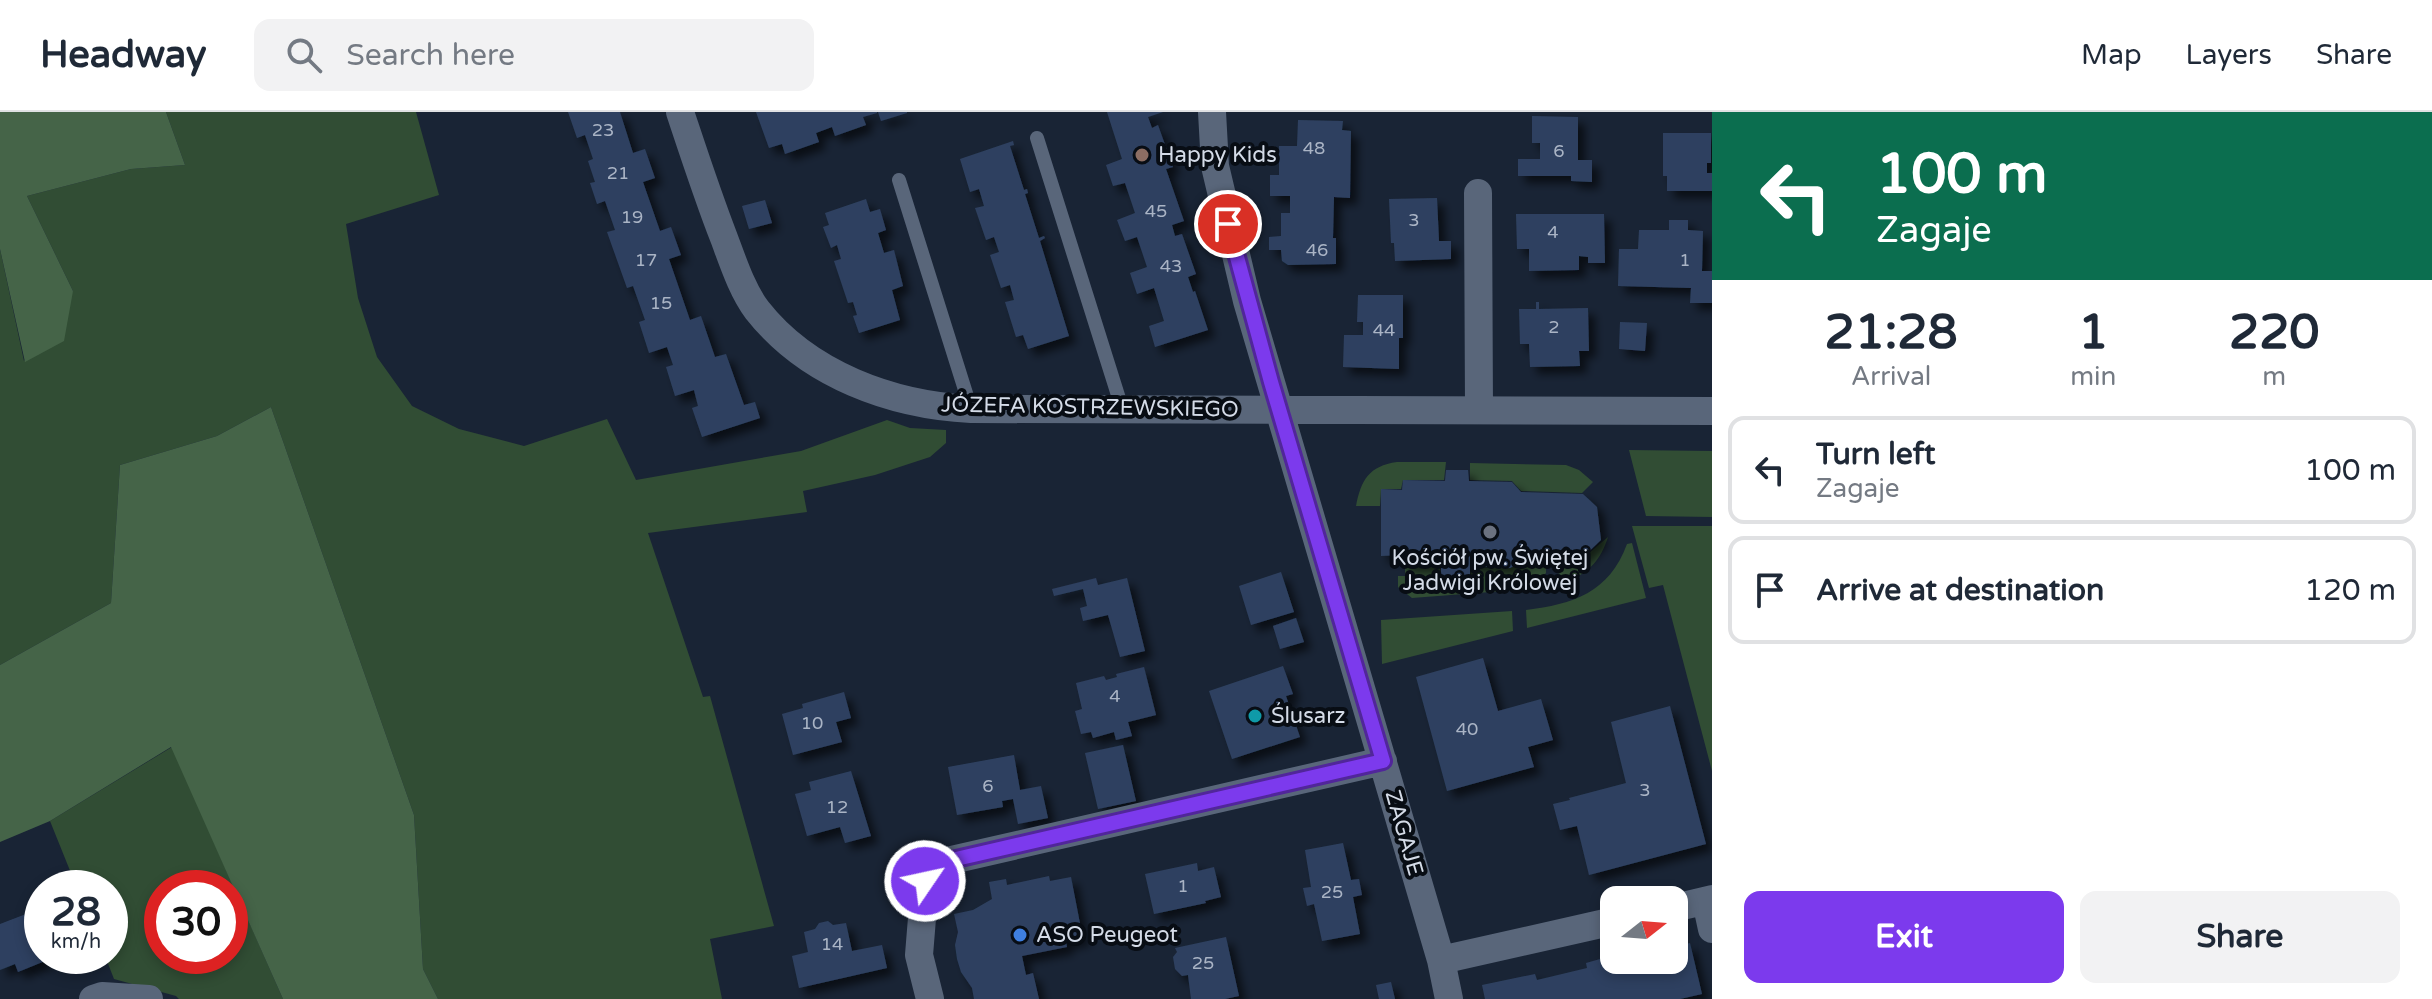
<!DOCTYPE html>
<html lang="en">
<head>
<meta charset="utf-8">
<style>
	body { margin:0; font-family:"Varela Round",sans-serif; background:#f2f2f3; color:#1f2937; height:100vh; display:flex; flex-direction:column; font-size:30px; white-space:nowrap }
	* { box-sizing:border-box; margin:0 }
	p { font-size:26px; color:#747a83 }
	.icon { flex:none; width:44px; height:44px; fill:none; stroke:currentColor; stroke-width:2; stroke-linecap:round; stroke-linejoin:round }
	.map { position:relative; flex:1; overflow:hidden }
	.drawer { display:flex; flex-direction:column; background:#fff; width:720px }
	.drawer>* { flex:none }
	.guide { background:#0b6e4f; color:#fff; overflow:hidden }
	.needle { width:52px; rotate:73deg }
	.tools { position:absolute; left:1600px; top:774px; display:grid; gap:16px }
	.tools a { display:grid; place-items:center; width:88px; height:88px; border-radius:16px; background:#fff; box-shadow:0 4px 12px #0003; font-size:40px }
	.speed { position:absolute; left:24px; top:758px; display:flex; gap:16px; font-size:40px; font-weight:700; text-align:center }
	.speed>* { display:grid; place-content:center; width:104px; height:104px; border-radius:50%; background:#fff; box-shadow:0 4px 12px #0003; line-height:1 }
	.speed small { font-size:20px; font-weight:400 }
	.speed .limit { border:12px solid #d22; background:#fff; color:#111 }
	.pin { position:absolute; display:grid; place-items:center; width:68px; height:68px; color:#fff; margin:-34px; border:4px solid #fff; border-radius:50%; box-shadow:0 2px 8px #0007 }
	.me { position:absolute; width:88px; margin:-44px; rotate:56deg; stroke-linejoin:round; filter:drop-shadow(0 0 6px #0008) }
	.turn { display:flex; align-items:center; gap:28px; height:168px; padding:0 32px; font-size:36px }
	.turn .icon { width:104px; height:104px; stroke-width:2.5 }
	.turn b { display:block; font-size:56px; line-height:68px }
	.eta { display:flex; justify-content:space-evenly; align-items:center; height:136px; text-align:center }
	.eta b { font-size:48px; font-weight:700; line-height:56px }
	.button { display:flex; gap:16px; margin-top:auto; padding:16px 32px }
	.button a { flex:1; height:92px; border-radius:16px; background:#7c3aed; color:#fff; font-size:32px; font-weight:700; line-height:92px; text-align:center }
	.button a+a { background:#f2f2f3; color:#1f2937 }
	ul { padding:0; list-style:none }
	li { display:flex; align-items:center; gap:24px; height:108px; margin:0 16px 12px; padding:0 16px; border:4px solid #e0e1e3; border-radius:16px }
	li div { flex:1 }
	li b { display:block; font-size:30px }
	li em { font-style:normal }
	header { display:flex; align-items:center; gap:48px; box-sizing:border-box; height:112px; padding:0 40px; background:#fff; border-bottom:2px solid #e0e1e3 }
	header strong { font-size:38px }
	nav { display:flex; gap:44px; margin-inline-start:auto; font-size:28px }
	.search { width:560px; height:72px; background:#f2f2f3; display:flex; align-items:center; gap:20px; box-sizing:border-box; padding:0 28px; border-radius:16px; color:#747a83; font-size:30px }
	main { display:flex; flex:1; min-height:0 }
	.map>svg:first-child { display:block }
	.green { fill:#314d34; fill-rule:evenodd }
	.forest { fill:#456448 }
	.building { fill:#2e4160; filter:url(#shadow) }
	.lines { fill:none; stroke-linecap:round; stroke-linejoin:round }
	.lane { stroke:#59667a; stroke-width:14 }
	.street { stroke:#59667a; stroke-width:28 }
	.route-casing { stroke:#51269a; stroke-width:20 }
	.route { stroke:#7c3aed; stroke-width:14 }
	.education-dot { fill:#8d6e63; stroke:#080d14; stroke-width:3 }
	.worship-dot { fill:#6b7280; stroke:#080d14; stroke-width:3 }
	.culture-dot { fill:#0f9aa8; stroke:#080d14; stroke-width:3 }
	.shop-dot { fill:#3f7fe0; stroke:#080d14; stroke-width:3 }
	.labels { text-anchor:middle; dominant-baseline:central; stroke-width:8; stroke-linejoin:round; paint-order:stroke }
	.number-label { font-size:18px; fill:#aab4c5 }
	.poi-label { font-size:22px; fill:#d4dbe7; stroke:#080d14; text-anchor:start }
	.street-label { font-size:22px; fill:#d4dbe7; stroke:#080d14 }
</style>
</head>
<body>
<header>
<strong>Headway</strong>
<div class="search"><svg class="icon" aria-label="search" viewBox="0 0 24 24"><circle cx="10" cy="10" r="6"/><path d="M15 15l6 6"/></svg>Search here</div>
<nav><a>Map</a><a>Layers</a><a>Share</a></nav>
</header>
<main>
<div class="map">
<svg width="1712" height="887" viewBox="0 0 1712 887">
	<defs>
		<filter id="shadow"><feDropShadow dx="7" dy="7" stdDeviation="4" flood-color="#0009"/></filter>
	</defs>
	<rect width="100%" height="100%" fill="#192435"/>
	<!-- green -->
	<path class="green" d="M166,0H416L439,83L346,112L358,186L377,245L412,294L459,317L524,334L607,307L636,368L801,339L887,308L910,316L946,318V331L930,345L875,363L803,379L807,400L648,421L703,585L710,584L774,814L710,827L722,887H438L423,857L414,703L271,295L217,324L120,353L111,491L0,553V137L24,249L73,179L27,84L131,57L185,53Z
		M1629,338L1712,339V405L1646,404Z
		M1397,350H1446L1444,368H1403L1401,377H1381L1380,394H1356C1361,368 1369,354 1397,350Z
		M1470,351L1566,353L1579,358L1593,370L1582,381L1521,379L1512,369L1470,368Z
		M1632,414H1712V659L1663,473L1649,476Z
		M1608,425C1601,447 1590,460 1568,469L1557,460V448L1582,447Z
		M1632,431L1646,486L1527,516L1526,498C1573,492 1609,481 1627,432Z
		M1529,447L1546,448V461L1530,477L1412,486L1398,475V464H1405V454L1440,455L1441,471L1470,472L1471,455L1510,456Z
		M1512,499L1513,519L1382,552L1381,508Z
		M172,635L283,887H179L176,884L114,867L105,844H110V776H77L50,709ZM162,776H230V844H162Z"/>
	<!-- forest -->
	<path class="forest" d="M0,0H166L185,53L131,57L27,84L73,179L64,229L25,250L0,137Z
		M271,295L414,703L423,857L438,887H283L171,635L50,709L0,730V553L111,491L120,353L217,324Z"/>
	<!-- building -->
	<path class="building" d="M568,0H620L633,41L645,37L655,66L643,70L660,119L671,115L681,143L669,147L690,208L701,204L715,245L726,242L744,293L755,290L760,306L702,325L692,296L698,294L694,278L675,284L666,255L673,253L667,235L649,241L639,210L645,208L633,174L627,176L607,120L615,118L605,89L597,92L590,71L595,70L588,49L593,47L585,23L577,26Z
		M756,0H877V1L863,5L866,13L835,24L832,15L816,21L819,30L785,42L782,32L769,36Z
		M878,0H907V1L881,9Z
		M1107,0H1163L1148,5L1152,16L1158,13L1173,55L1166,57L1184,109L1172,113L1175,124L1182,122L1196,162L1188,165L1193,180L1195,179L1208,218L1155,235L1149,214L1164,209L1154,176L1137,182L1130,161L1147,155L1137,125L1125,129L1117,108L1135,101L1125,71L1113,74L1106,53L1122,47Z
		M1532,4L1578,5V48H1592V70L1571,69V64H1518V47H1540V31H1532Z
		M1298,8L1343,9L1342,18L1351,19L1350,86L1334,85L1333,126H1336V152L1288,153L1282,149L1281,138H1269V125L1281,124V101H1290V84H1270V63H1279V34H1297Z
		M1663,21H1711V51H1707V61H1712V79H1667V64H1663Z
		M1013,29L1014,33L1010,34L1024,78L1027,77L1028,81L1025,82L1039,126L1044,124L1045,126L1040,129L1069,224L1028,237L1023,223L1016,225L1005,190L1014,188L1010,173L1001,176L990,143L999,140L994,125L986,128L975,96L984,94L979,77L970,80L960,47Z
		M1437,86L1439,129H1451V147L1395,149L1394,131H1391L1389,87Z
		M866,87L870,100L880,97L886,118L878,121L884,141L894,138L903,174L892,178L900,208L859,221L853,204L857,203L853,190L848,191L834,149L841,147L837,133L831,136L823,115L829,113L825,101Z
		M765,88L772,111L749,117L742,94Z
		M1516,102H1604L1605,151H1588V145L1579,144V158L1529,159V137H1517Z
		M1669,108H1688V118L1703,119L1702,159H1712V191H1690L1691,176L1618,174L1619,137H1638L1639,118H1669Z
		M1358,183H1403V226H1399V257L1343,255L1344,223H1363V210H1357Z
		M1536,190H1539V197L1588,196L1589,239H1579L1580,254L1530,255L1529,232H1520L1519,197H1536Z
		M1620,210L1647,211L1645,239L1619,237Z
		M1446,358H1468L1469,369L1512,370L1521,380L1583,382L1597,395L1601,428L1582,446H1529L1510,456L1470,454V471H1441V454H1403L1401,443L1381,444V377L1402,378L1403,368L1445,369Z
		M1281,460L1294,500L1251,513L1239,474Z
		M1096,466L1098,473L1127,466L1145,539L1120,545L1108,503L1083,509L1080,496L1087,494L1083,477L1054,484L1052,477Z
		M1296,506L1304,530L1280,537L1273,514Z
		M1483,546L1498,599L1541,587L1553,628L1528,635L1534,655L1447,679L1416,565Z
		M1283,554L1293,582L1286,584L1300,625L1232,647L1209,579Z
		M1144,555L1156,603L1128,610L1132,624L1116,628L1114,620L1093,626L1091,620L1081,622L1075,599L1082,597L1076,571L1104,564L1106,568L1117,565L1116,562Z
		M844,580L851,606L836,610L842,630L793,643L782,602L803,596L802,592Z
		M1670,594L1706,732L1589,763L1577,714L1560,718L1553,692L1570,688L1569,686L1626,671L1611,610Z
		M1123,633L1136,689L1098,697L1085,641Z
		M1014,643L1020,678L1041,674L1048,706L1018,712L1013,687L1002,689L1003,695L957,703L948,655Z
		M851,659L871,724L845,731L840,715L807,724L795,682L811,678L809,670Z
		M1343,731L1351,768L1359,767L1362,783L1353,785L1360,822L1322,829L1314,792L1307,794L1303,776L1311,775L1305,738Z
		M1197,751L1198,759L1214,755L1221,785L1205,789L1206,791L1154,802L1145,762Z
		M1049,764L1050,769L1071,765L1083,827L1066,830L1067,835L1022,844L1026,863L1033,861L1039,887H974L972,876L961,860L957,847L955,833L958,820L954,802L973,798L992,787L989,770L1006,767L1007,773Z
		M26,802L45,849L18,860L15,852L0,858V812Z
		M828,809L833,813L846,811L852,839L882,833L887,856L799,876L792,844L808,840L804,820L815,817L819,811Z
		M1226,825L1239,884L1225,887H1191L1188,863L1182,864L1175,857L1173,845L1177,840L1175,836Z
		M1690,831L1702,882L1680,887H1485L1482,873L1535,862L1537,868L1587,856L1586,851L1614,843V848H1674V835Z
		M1391,870L1395,887H1379L1376,873Z"/>
	<g class="lines">
		<!-- lane -->
		<path class="lane" d="M1037,26L1122,296
			M899,68L971,297"/>
		<!-- street -->
		<path class="street" d="M680,0C694,42 708,85 724,126C733,150 742,178 757,198C808,263 892,293 971,297L1712,299
			M1212,0L1215,54L1247,189L1441,848L1449,887
			M1478,81L1479,297
			M1706,789L1712,817
			M1674,796L1712,787
			M1441,848L1614,809
			M93,887L102,884L149,887
			M930,887L919,843L925,769L943,750L1383,649"/>
	</g>
	<g class="lines">
		<defs>
			<path id="route" d="M925,769L943,750L1383,649L1271,270L1228,112"/>
		</defs>
		<!-- route casing -->
		<use href="#route" class="route-casing"/>
		<!-- route -->
		<use href="#route" class="route"/>
	</g>
	<!-- markers -->
	<circle class="education-dot" cx="1142" cy="43" r="8"/>
	<circle class="worship-dot" cx="1490" cy="420" r="8"/>
	<circle class="culture-dot" cx="1255" cy="604" r="8"/>
	<circle class="shop-dot" cx="1020" cy="823" r="8"/>
	<g class="labels">
		<!-- number labels -->
		<g class="number-label">
			<text x="603" y="18">23</text>
			<text x="1314" y="36">48</text>
			<text x="1559" y="39">6</text>
			<text x="618" y="61">21</text>
			<text x="1156" y="99">45</text>
			<text x="632" y="105">19</text>
			<text x="1414" y="108">3</text>
			<text x="1553" y="120">4</text>
			<text x="1317" y="138">46</text>
			<text x="646" y="148">17</text>
			<text x="1685" y="148">1</text>
			<text x="1171" y="154">43</text>
			<text x="661" y="191">15</text>
			<text x="1554" y="215">2</text>
			<text x="1384" y="218">44</text>
			<text x="1115" y="584">4</text>
			<text x="812" y="611">10</text>
			<text x="1467" y="617">40</text>
			<text x="988" y="674">6</text>
			<text x="1645" y="678">3</text>
			<text x="837" y="695">12</text>
			<text x="1183" y="774">1</text>
			<text x="1332" y="780">25</text>
			<text x="832" y="832">14</text>
			<text x="1203" y="851">25</text>
		</g>
		<!-- poi labels -->
		<g class="poi-label">
			<text x="1158" y="43">Happy Kids</text>
			<text x="1490" y="446" text-anchor="middle">Kościół pw. Świętej<tspan x="1490" dy="25">Jadwigi Królowej</tspan></text>
			<text x="1271" y="604">Ślusarz</text>
			<text x="1036" y="823">ASO Peugeot</text>
		</g>
		<!-- street labels -->
		<g class="street-label">
			<text transform="translate(1090 295) rotate(1)">JÓZEFA KOSTRZEWSKIEGO</text>
			<text transform="translate(1404 721) rotate(74)">ZAGAJE</text>
		</g>
	</g>
</svg>
<div class="tools">
<a><svg class="needle" viewBox="-14 -14 28 28"><path d="M0-13l5 13h-10z" fill="#e53935"/><path d="M0 13l5-13h-10z" fill="#747a83"/></svg></a>
</div>
<div class="speed"><div>28<small>km/h</small></div><div class="limit">30</div></div>
<div class="pin" style="left:1228px;top:112px;background:#d93025"><svg class="icon" aria-label="arrive" viewBox="0 0 24 24"><path d="M6 21V4h12l-3 4 3 4H6"/></svg></div>
<svg class="me" style="left:925px;top:769px" viewBox="-20 -20 40 40"><circle r="17" fill="#7c3aed" stroke="#fff" stroke-width="3"/><path d="M0-11L8 9 0 5-8 9z" fill="#fff"/></svg>
</div>
<section class="drawer">
<div class="guide">
<div class="turn"><svg class="icon" aria-label="left" viewBox="0 0 24 24"><path d="M17 20v-9H6M10 6l-5 5 5 5"/></svg><div><b>100 m</b>Zagaje</div></div>
</div>
<div class="eta">
<div><b>21:28</b><p>Arrival</p></div>
<div><b>1</b><p>min</p></div>
<div><b>220</b><p>m</p></div>
</div>
<ul>
<li><svg class="icon" aria-label="left" viewBox="0 0 24 24"><path d="M17 20v-9H6M10 6l-5 5 5 5"/></svg><div><b>Turn left</b><p>Zagaje</p></div><em>100 m</em></li>
<li><svg class="icon" aria-label="arrive" viewBox="0 0 24 24"><path d="M6 21V4h12l-3 4 3 4H6"/></svg><div><b>Arrive at destination</b></div><em>120 m</em></li>
</ul>
<div class="button"><a>Exit</a><a>Share</a></div>
</section>
</main>
</body>
</html>
